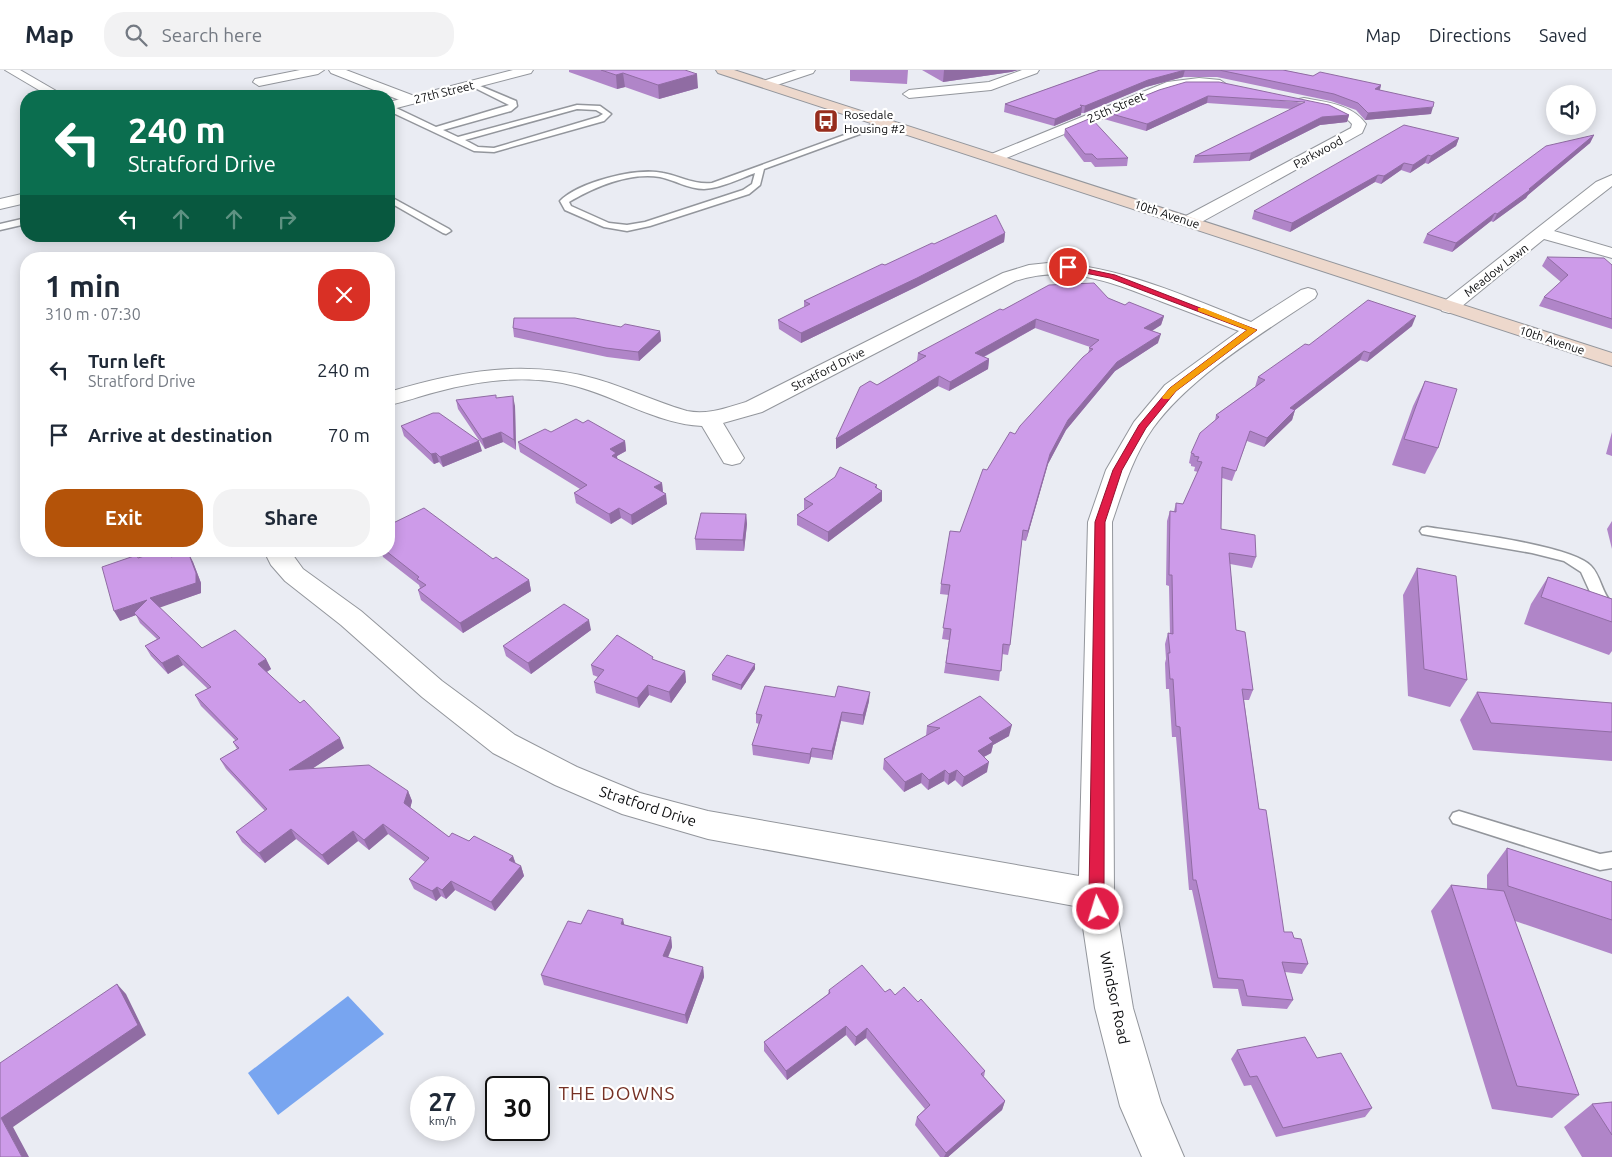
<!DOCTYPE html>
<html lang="en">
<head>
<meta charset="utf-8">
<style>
	body { margin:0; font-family:Ubuntu,sans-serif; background:#f2f2f3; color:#1f2937; height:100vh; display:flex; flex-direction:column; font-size:19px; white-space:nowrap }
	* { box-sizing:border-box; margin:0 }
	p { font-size:16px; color:#747a83 }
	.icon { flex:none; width:28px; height:28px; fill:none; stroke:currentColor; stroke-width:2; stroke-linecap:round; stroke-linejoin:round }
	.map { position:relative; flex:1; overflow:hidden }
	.sheet { position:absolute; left:20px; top:182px; width:375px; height:305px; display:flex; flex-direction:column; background:#fff; border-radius:20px; box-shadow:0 2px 12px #0003 }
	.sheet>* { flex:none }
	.banner { position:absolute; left:20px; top:20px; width:375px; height:152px; border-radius:20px; box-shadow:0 2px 12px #0003; background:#0b6e4f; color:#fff; overflow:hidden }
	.buttons { position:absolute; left:1546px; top:15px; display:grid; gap:10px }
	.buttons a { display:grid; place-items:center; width:50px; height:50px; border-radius:50%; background:#fff; box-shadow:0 2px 12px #0003; font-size:25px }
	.speed { position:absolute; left:410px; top:1006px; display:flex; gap:10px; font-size:25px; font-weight:700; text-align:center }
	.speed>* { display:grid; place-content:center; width:65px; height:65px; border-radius:50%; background:#fff; box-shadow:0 2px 12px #0003; line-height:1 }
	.speed small { font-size:12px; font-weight:400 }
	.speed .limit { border:2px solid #111; border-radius:8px; background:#fff; color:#111 }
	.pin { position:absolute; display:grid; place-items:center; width:42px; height:42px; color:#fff; margin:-21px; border:2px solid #fff; border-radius:50%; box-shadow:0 1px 5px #0007 }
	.me { position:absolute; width:55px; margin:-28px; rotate:355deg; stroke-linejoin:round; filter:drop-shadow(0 0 4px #0008) }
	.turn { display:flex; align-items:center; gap:18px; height:105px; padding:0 25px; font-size:22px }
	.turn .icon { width:65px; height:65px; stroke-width:2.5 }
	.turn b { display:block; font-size:35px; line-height:42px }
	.lanes { display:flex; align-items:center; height:48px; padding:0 25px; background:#0003; justify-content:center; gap:25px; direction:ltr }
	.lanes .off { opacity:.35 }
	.round { display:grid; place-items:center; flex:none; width:52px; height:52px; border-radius:20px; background:#f2f2f3 }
	.headline { display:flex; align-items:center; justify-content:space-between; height:85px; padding:0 25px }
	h1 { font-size:30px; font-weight:700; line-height:38px }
	.action { display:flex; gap:10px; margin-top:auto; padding:10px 25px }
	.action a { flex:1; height:58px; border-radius:20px; background:#b45309; color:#fff; font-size:20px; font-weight:700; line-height:58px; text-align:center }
	.action a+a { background:#f2f2f3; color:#1f2937 }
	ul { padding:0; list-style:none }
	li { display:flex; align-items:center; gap:15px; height:65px; padding:0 25px }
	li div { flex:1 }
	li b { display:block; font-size:19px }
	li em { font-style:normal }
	header { display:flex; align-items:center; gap:30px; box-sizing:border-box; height:70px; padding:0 25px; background:#fff; border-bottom:1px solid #e0e1e3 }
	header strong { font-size:24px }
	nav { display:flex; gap:28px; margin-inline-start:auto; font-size:18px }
	.search { width:350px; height:45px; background:#f2f2f3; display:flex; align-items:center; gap:12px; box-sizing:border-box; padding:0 18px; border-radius:20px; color:#747a83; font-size:19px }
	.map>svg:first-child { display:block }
	.water { fill:#78a5f0 }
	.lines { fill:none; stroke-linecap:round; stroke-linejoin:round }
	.service-casing { stroke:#93969c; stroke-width:3 }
	.minor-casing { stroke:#93969c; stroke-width:2 }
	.tertiary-casing { stroke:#93969c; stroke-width:2 }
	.secondary-casing { stroke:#93969c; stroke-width:2 }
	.service { fill:#fff; fill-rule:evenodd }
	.minor { fill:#fff; fill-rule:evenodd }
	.tertiary { fill:#fff; fill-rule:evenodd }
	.secondary { fill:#edd8cc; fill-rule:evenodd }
	.wall { fill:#b085c8 }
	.shaded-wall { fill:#906ca3 }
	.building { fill:#cd9be9; stroke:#906ca3 }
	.route { fill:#e11d48; stroke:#92132f }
	.slow { fill:#f59e0b }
	.labels { text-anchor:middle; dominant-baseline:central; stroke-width:4.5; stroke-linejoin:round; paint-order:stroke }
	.far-street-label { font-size:12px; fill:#0c0d0f; stroke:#fff }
	.far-poi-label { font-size:12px; fill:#0c0d0f; stroke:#fff; text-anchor:start }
	.street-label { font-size:15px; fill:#0c0d0f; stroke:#fff }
	.near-neighbourhood-label { font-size:19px; letter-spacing:1px; fill:#763125; stroke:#fff }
</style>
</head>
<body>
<header>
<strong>Map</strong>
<div class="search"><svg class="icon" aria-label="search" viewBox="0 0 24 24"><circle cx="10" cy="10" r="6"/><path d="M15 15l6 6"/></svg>Search here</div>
<nav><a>Map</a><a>Directions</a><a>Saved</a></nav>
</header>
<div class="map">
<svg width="1612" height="1087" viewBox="0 0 1612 1087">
	<rect width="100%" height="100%" fill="#eaecf3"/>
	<!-- water -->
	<path class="water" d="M348,926L384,964L278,1045L248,1003Z"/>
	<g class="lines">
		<defs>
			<path id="service" d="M469,13H473L516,31L517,36L511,41L443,60L458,67L577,35L600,36L611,44L604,51L494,82L474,81L389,41V36H392L436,57L509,35L469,15ZM577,39L596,40L603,44L598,47L494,78L478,77L465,70Z
				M883,51L890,53L764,99L760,115L749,124L650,156L627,161L604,157L565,140L560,131C578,112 637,97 663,103C680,106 694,115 712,113ZM755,103L752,114L743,120L645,152L627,155L609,153L571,136L569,132C594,117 630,102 660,107C675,110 688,119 704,119C721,118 739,109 755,103Z
				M389,126L449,159L451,161L446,164L443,163L389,132Z
				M26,148V154L0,160V154Z
				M1427,457C1460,462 1571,475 1591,496C1601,506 1602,524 1612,533V546L1607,545L1596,535L1581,502L1564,491L1532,483L1422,464L1420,461L1422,458Z
				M1459,741L1600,784L1612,782V798L1600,800L1453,753L1450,748L1453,743Z"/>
			<path id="minor" d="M5,0H20L65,26H49Z
				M300,0H324L318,4L259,16L253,12L255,9Z
				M329,0H346L417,27L419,30L412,34L407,33L331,3Z
				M797,0H815L813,3L771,17L767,18L761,14L763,11Z
				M1022,0H1039L1037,3L991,20L909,28L903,24L909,20L989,12Z
				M1199,8L1220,10L1226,14L1220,18L1199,16L1173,19L999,91H989L987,88L989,85L1167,12Z
				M1304,28C1326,32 1352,34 1366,54L1362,63L1196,155H1184L1182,151L1184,147L1351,58L1352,54C1339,39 1317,39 1299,35L1297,32L1299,29Z
				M1612,105V116L1554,161L1612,178V188L1544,169L1456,241L1449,243L1442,241L1440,237L1442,233L1596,112Z
				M1048,193C1116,194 1189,228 1251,252L1301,220L1308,218L1315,220L1317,224L1315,228C1261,264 1191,306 1153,358C1133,386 1123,420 1112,452L1114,824L1133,938L1161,1033L1184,1087H1142L1120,1036L1095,938L1080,837L708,769L622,744L555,715L493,683L422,627L341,555L285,511L271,495L264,481H290L303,499L361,541L442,611L515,665L577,697L640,723L708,741L1079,806L1088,452L1106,400L1134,352L1165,315L1239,261C1213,251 1186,241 1160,231C1111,212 1068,194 1015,211L762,342L723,353L744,388L740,393L732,395L724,393L702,356C658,354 617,327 575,316C531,304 480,310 436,322C420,326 405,332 389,335V322C457,301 526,289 596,309C627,318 656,332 687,341C708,345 726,338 746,332L1003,203L1029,195Z"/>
			<path id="tertiary" d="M513,0H533L531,3L389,40V32Z
				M26,123V133L0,139V129Z"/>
			<path id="secondary" d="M716,0H734L1612,283V296L718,3Z"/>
		</defs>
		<!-- service casing -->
		<use href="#service" class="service-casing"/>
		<!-- minor casing -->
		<use href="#minor" class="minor-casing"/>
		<!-- tertiary casing -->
		<use href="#tertiary" class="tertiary-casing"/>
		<!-- secondary casing -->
		<use href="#secondary" class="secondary-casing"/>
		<!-- service -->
		<use href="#service" class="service"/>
		<!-- minor -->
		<use href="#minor" class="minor"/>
		<!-- tertiary -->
		<use href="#tertiary" class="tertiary"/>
		<!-- secondary -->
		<use href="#secondary" class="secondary"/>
	</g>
	<!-- wall -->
	<path class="wall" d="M569,0H686L698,18L659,29L625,17L617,19L569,2Z
		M850,0H908L907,14L850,11Z
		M922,0H1018L1011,2L943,12Z
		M1100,0H1283L1313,6L1381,15L1380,20L1431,44L1365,50L1356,40L1331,31L1217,7H1183L1146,17L1084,43H1081V45L1054,56L1004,42L1005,34Z
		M1159,20L1329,35L1349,45L1347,52L1320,55L1249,91L1193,93L1195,86L1292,39L1207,33L1146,61L1104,49L1105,42Z
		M1065,59L1128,88L1127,96L1095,97L1091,92H1084L1064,66Z
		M1594,65L1590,73L1528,125L1526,128L1493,152L1491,151L1452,182L1423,173L1427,164Z
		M1459,68L1456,76L1428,94L1425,93L1410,103L1401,100L1381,114L1375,112L1290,162L1252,149L1254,141Z
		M1005,163L1004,172L916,217L801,273L779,259L778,250L804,238V231L885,195L934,174Z
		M1547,187L1612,195V259L1539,236L1544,227L1561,212L1542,196Z
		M1108,228L1125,235L1164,246L1161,255L1152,261L1158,273L1115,301L1066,360L1048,394L1026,471L1022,470L1010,575L1008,585L1002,584L999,611L944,603L949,570L942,569L949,525L940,524L941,514L960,462L987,400L1015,364L1088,283L1090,277L1035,258L984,287L989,289L988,299L949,321L938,316L836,379V369L877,315L917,291L918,283L1003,240Z
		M1412,256L1367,292L1360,290L1295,340L1292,350L1264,377L1247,371L1232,411L1222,408L1221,459L1256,487L1252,498L1230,494L1236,560L1253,620L1249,630H1244L1259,739L1284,862L1294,868L1308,894L1302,904L1285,902L1293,930L1287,939L1242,936L1238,919L1213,918L1192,820H1189L1176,667H1172L1169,619H1166L1165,593L1166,589L1165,574L1168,563L1170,564L1169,516L1166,515L1167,451L1170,441H1174L1176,433L1183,434L1198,402L1194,401L1195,397L1191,396V394L1189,393L1191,383L1215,351L1216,345L1255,317L1258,307L1309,275Z
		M621,257L660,261L661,271L639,291L607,287L514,267L513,258Z
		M1425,311L1438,378L1425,404L1392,395L1413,336Z
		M496,328L515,336L516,380L503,372L485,379L458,339L456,330Z
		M583,353L625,371L626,381L617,386V389L662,413L663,422L667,434L632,455L621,448L611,454L576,433L574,423L580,419L520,382L518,372Z
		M401,356L482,381L443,397L439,392L434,394L404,366Z
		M1612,362V386L1606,384Z
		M877,415V418L882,431L828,472L797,455V445L805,440L804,439V429Z
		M746,444L747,454L744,481L696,480L695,469Z
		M1612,451V479L1607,459Z
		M170,481L173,487L188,482L193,492L201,513V523L159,537L202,578L266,589L271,599L267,602L344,678L313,698L408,721L412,731L410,738L449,767L469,771L513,786L516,794L521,796L524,806L495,841L455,820L446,829L441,826L436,831L414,819L409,809L425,792L388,764L369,780L358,771L328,795L296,769L265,793L242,772L236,762L265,741L226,699L220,689L237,679L233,672L236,671L201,636L195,625L208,619L183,595L168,604L151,586L145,576L157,569L140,553L136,545L120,551L138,488Z
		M381,481L493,489L529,510L531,521L463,563L421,530L418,520L420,518L419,515L383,487Z
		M1417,498L1467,610L1450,637L1408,626L1403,525Z
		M1548,507L1612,529V581L1609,585L1524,554L1531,534Z
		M591,560L531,604L506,586L503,576Z
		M653,590L685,601L686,612L671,633L649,625L639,638L596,623L594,612L598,607L593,605L591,595Z
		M755,599L741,620L712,610V605Z
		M1477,622L1612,633V691L1473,680L1460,650Z
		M835,627L869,631L863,655L841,651L832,690L811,687L809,694L753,685L752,675L759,654L756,653V644Z
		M927,656L1009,666L993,675L991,683L984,687L987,702L962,717L955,710L948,715L944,711L928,720L921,713L904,722L883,699L884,689L926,666Z
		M1507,778L1612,812V884L1515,851L1579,1025L1552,1048L1492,1039L1431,841L1451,815L1487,819V805Z
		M581,854L625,855L671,867L672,877L668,888L703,897L704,907L687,954L544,915L541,905Z
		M829,920L885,922L918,932L985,1001L984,1007L1005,1031L1002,1040L948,1087H940L915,1055L917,1047L925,1039L866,968L855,976L846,965L787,1010L764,981V972L828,924Z
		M1237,980L1317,988L1372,1038L1365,1047L1276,1067L1251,1015L1244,1016L1231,989Z
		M1612,1032V1087H1582L1564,1057L1592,1034Z"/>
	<!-- shaded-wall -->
	<path class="shaded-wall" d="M944,0H1018L1011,2L943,12Z
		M1185,0L1183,7L1146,17L1084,43L1085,36L1148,10Z
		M623,3L625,17L617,19L616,5Z
		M697,4L698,18L659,29L658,15Z
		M1381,15L1379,22L1375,19Z
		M1208,26L1207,33L1146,61L1147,54Z
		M1082,37L1081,45L1054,56L1055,49Z
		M1433,37L1431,44L1365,50L1368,43Z
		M1349,45L1347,52L1320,55L1249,91L1251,83L1322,47Z
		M1594,65L1590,73L1528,125L1526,128L1493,152L1497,144L1529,119Z
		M1459,68L1456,76L1428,94L1431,86Z
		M1428,85L1425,93L1410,103L1413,95Z
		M1404,93L1401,100L1381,114L1384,106Z
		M1378,105L1375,112L1290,162L1292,153Z
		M1495,143L1491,151L1452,182L1456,173Z
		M1005,163L1004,172L916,217L801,273V263Z
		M1164,246L1161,255L1142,267L1144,258Z
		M1416,246L1412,256L1367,292L1370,283Z
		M1036,249L1035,258L974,292L975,283Z
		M660,261L661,271L639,291L638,282Z
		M1161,264L1158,273L1115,301L1066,360L1048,394L1026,471L1028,461L1050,384L1068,350L1117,292Z
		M1364,281L1360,290L1295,340L1292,350L1264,377L1267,368L1290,338Z
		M989,289L988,299L949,321L950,312Z
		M939,306L938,316L836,379V369Z
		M513,326L515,336L516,380L514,370Z
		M501,362L503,372L485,379L482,369Z
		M479,371L482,381L443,397L440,387Z
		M625,371L626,381L617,386L618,393L613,396L610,379Z
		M436,383L439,392L434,394L431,384Z
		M391,395L394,405L395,433L389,434Z
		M662,413L663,423L654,417Z
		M882,421V431L828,472V462Z
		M666,424L667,434L632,455L631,445Z
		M619,438L621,448L611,454L609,444Z
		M746,444L747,454L744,481L743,470Z
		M188,482L193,492L201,513V523L156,539L150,528Z
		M529,510L531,521L463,563L460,553Z
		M147,530L134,543L136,545L120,551L114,541Z
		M589,550L591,560L531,604L528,593Z
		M178,585L183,595L168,604L162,593Z
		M266,589L271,599L263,604L258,594Z
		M755,594V599L741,620V615Z
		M685,601L686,612L671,633L669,622Z
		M648,615L649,625L639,638L637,628Z
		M870,622L869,631L863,655V645Z
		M842,642L841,651L832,690V681Z
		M1012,655L1009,666L993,675L991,683L976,691L978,681L989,668Z
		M340,668L344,678L295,710L289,700Z
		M812,678L811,687L809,694L810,684Z
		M989,692L987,702L962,717L964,707Z
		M945,700L944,711L928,720L929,710Z
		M957,700L955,710L948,715L949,704Z
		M922,703L921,713L904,722L905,712Z
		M408,721L412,731L409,743L404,733Z
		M383,754L388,764L369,780L364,770Z
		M291,759L296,769L265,793L259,783Z
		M353,761L358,771L328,795L322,785Z
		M513,786L516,796L509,790Z
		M521,796L524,806L495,841L491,832Z
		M451,811L455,820L446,829L442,820Z
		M437,817L441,826L436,831L432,821Z
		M623,849L625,858L621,854Z
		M671,867L672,877L664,896L663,886Z
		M703,897L704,907L687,954L685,945Z
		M117,914L126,924L146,965L13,1057L29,1087H22L1,1048Z
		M846,956V965L787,1010L786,1001Z
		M867,958L866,968L855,976L856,967Z
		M1005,1031L1002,1040L948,1087H944L946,1083Z"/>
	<!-- building -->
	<path class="building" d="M601,0H685L697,4L658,15L623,3L616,5Z
		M1100,0H1283L1313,6L1320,2L1381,15L1375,19L1434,32L1433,37L1368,43L1358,33L1334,24L1219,0H1185L1148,10L1085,36L1080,35L1082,37L1055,49L1005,34Z
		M1186,12H1219L1329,35L1349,45L1322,47L1251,83L1195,86L1305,32L1208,26L1147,54L1105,42L1159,20Z
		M1091,48L1128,88L1097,89L1092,84H1085L1065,59Z
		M1404,55L1459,68L1431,86L1428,85L1413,95L1404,93L1384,106L1378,105L1292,153L1254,141Z
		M1594,65L1529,119L1530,120L1497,144L1495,143L1456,173L1427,164L1546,76Z
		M996,145L1005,163L917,208L801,263L778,250L810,234L804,231L882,194L885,195L932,173L934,174Z
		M1547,187L1604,188L1612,195V249L1544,227L1568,205Z
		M1094,213L1108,228L1125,235L1129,232L1164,246L1144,258L1161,264L1117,292L1068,350L1050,384L1028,461L1023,460L1010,575L1003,574L1001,601L946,593L951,559L943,558L950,515L941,514L950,461L960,462L983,399L987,400L1010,362L1015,364L1020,356L1083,287L1093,279L1089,278L1099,270L1036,249L975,283L989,289L950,312L939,306L836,369L860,317L870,311L877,315L926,286L918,283L1000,239L1003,240L1049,215Z
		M1368,230L1416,246L1370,283L1364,281L1290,338L1295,340L1267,368L1250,361L1236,401L1222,397L1221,459L1255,465L1256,487L1229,483L1236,560L1245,562L1253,620L1242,619L1259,739L1266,740L1284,862H1292L1294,868L1301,869L1308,894L1282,892L1293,930L1247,926L1243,910L1218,908L1196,810H1193L1180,657L1176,656L1173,609H1170L1168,583H1170L1168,563L1173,564L1172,505H1169L1170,441L1176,442V433L1183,434L1202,392L1197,391L1199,387L1194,386V384L1191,383L1200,363L1219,347L1216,345L1265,310L1258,307L1305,274L1309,275Z
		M514,248H575L621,257L625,254L660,261L638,282L606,278L513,258Z
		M1425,311L1457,319L1438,378L1404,369Z
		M496,325V328L513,326L514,370L501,362L482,369L456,330Z
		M433,343H439L479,371L440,387L436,383L431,384L401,356Z
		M576,349L583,353L588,350L625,371L610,379L616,383L612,386L662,413L654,417L666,424L631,445L619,438L609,444L574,423L587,415L518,372L545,359L551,362Z
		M389,395H391V423L389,424Z
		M840,397L877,415L875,417L882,421L828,462L797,445L813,434L804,429L835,407Z
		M424,438L493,489L496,487L529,510L460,553L418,520L426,515L417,509L419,507L386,481H389V455Z
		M701,443L746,444L743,470L695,469Z
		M160,481H169L171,487L188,482L196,503V513L150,528L202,578L235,560L266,589L258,594L300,633L304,630L340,668L289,700L369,695L408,721L404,733L449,767L452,763L469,771L474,766L513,786L509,790L521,796L491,832L451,811L442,820L437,817L432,821L409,809L429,788L383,754L364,770L353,761L322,785L291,759L259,783L236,762L267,739L220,689L239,678L233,672L238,669L195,625L211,617L178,585L162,593L145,576L160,568L134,543L147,530L114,541L102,497L137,485L138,488Z
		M1417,498L1456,506L1467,610L1424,599Z
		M1548,507L1612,529V552L1541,527Z
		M564,534L589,550L528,593L503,576Z
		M617,565L653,587L652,589L685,601L669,622L648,615L637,628L594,612L604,600L591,595Z
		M727,585L755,594L741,615L712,605Z
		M765,616L835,627L838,616L870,622L863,645L842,642L832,681L812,678L810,684L752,675L762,645L756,644Z
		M1477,622L1612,633V662L1491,653Z
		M980,626L1012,655L989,668L993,672L978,681L989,692L964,707L957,700L949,704L945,700L929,710L922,703L905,712L884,689L940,658L927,656Z
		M1507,778L1612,812V850L1508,816Z
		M1451,815L1504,821L1579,1025L1517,1016Z
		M588,840L623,849L621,854L671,867L663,886L703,897L685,945L541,905L568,851L581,854Z
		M862,895L885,922L890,919L895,925L904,917L918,932L921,929L985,1001L981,1004L1005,1031L946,1083L917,1047L930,1035L867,958L856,967L846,956L786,1001L764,972L830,923L829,920Z
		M117,914L138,955L1,1048L22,1087H0V993Z
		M1305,967L1317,988L1341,983L1372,1038L1283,1058L1257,1006L1250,1007L1237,980Z
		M1612,1032V1065L1592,1034Z"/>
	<!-- route -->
	<path class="route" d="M1068,195L1115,205L1257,260L1176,321L1146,358L1122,400L1105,452L1104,824L1106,839L1104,844L1098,846L1093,844L1089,824L1095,452L1113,400L1139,355L1170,318L1247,260L1110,208L1065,199L1064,197Z"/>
	<!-- slow -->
	<path class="slow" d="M1198,238H1203L1257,260L1176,321L1169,329H1163L1162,327L1170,318L1247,260L1198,241Z"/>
	<!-- icons -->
	<defs>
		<symbol id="bus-square" viewBox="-11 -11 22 22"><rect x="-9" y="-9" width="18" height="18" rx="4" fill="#972d1d" stroke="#fff"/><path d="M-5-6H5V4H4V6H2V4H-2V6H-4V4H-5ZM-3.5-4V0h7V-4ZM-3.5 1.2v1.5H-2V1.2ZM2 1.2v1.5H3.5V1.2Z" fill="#fff"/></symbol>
	</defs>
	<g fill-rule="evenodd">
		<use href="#bus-square" x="812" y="37" width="28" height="28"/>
	</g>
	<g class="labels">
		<!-- far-street labels -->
		<g class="far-street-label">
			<text transform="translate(444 22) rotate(-14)">27th Street</text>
			<text transform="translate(1116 37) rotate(-23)">25th Street</text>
			<text transform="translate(1318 82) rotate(-28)">Parkwood</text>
			<text transform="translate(1167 144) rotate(18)">10th Avenue</text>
			<text transform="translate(1496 200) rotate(-38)">Meadow Lawn</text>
			<text transform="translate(1552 270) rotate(18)">10th Avenue</text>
			<text transform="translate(828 299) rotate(-27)">Stratford Drive</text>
		</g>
		<!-- far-poi labels -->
		<g class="far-poi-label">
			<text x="844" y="44">Rosedale<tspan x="844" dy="14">Housing #2</tspan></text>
		</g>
		<!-- street labels -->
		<g class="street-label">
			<text transform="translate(648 736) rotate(18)">Stratford Drive</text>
			<text transform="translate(1115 928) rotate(78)">Windsor Road</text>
		</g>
		<!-- near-neighbourhood labels -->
		<g class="near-neighbourhood-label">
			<text x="617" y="1023">THE DOWNS</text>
		</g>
	</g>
</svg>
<div class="buttons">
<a><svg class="icon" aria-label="sound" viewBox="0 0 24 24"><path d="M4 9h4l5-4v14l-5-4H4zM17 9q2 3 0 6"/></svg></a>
</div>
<div class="speed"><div>27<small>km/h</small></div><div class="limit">30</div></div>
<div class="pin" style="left:1068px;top:197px;background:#d93025"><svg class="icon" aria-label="arrive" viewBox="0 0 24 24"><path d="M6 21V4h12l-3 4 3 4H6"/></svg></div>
<svg class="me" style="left:1098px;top:839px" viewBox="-20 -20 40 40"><circle r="17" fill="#e11d48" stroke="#fff" stroke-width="3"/><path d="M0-11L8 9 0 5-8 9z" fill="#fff"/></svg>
<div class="banner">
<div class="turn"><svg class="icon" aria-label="left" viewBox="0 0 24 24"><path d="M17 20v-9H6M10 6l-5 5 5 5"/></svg><div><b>240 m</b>Stratford Drive</div></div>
<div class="lanes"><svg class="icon" aria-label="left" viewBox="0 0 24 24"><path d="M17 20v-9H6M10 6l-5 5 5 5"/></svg><svg class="icon off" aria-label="ahead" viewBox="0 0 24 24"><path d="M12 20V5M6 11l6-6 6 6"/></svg><svg class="icon off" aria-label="ahead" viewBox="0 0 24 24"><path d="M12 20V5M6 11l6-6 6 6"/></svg><svg class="icon off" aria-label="right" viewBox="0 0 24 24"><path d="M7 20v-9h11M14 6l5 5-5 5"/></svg></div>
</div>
<section class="sheet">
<div class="headline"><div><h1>1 min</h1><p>310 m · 07:30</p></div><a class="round" style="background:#d93025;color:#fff"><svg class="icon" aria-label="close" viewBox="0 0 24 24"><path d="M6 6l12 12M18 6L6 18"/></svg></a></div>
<ul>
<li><svg class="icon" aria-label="left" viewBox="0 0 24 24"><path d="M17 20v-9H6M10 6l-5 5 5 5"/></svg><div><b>Turn left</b><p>Stratford Drive</p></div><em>240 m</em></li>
<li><svg class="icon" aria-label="arrive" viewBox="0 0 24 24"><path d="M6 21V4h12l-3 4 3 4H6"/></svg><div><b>Arrive at destination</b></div><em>70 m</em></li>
</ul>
<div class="action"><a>Exit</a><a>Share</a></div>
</section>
</div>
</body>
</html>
